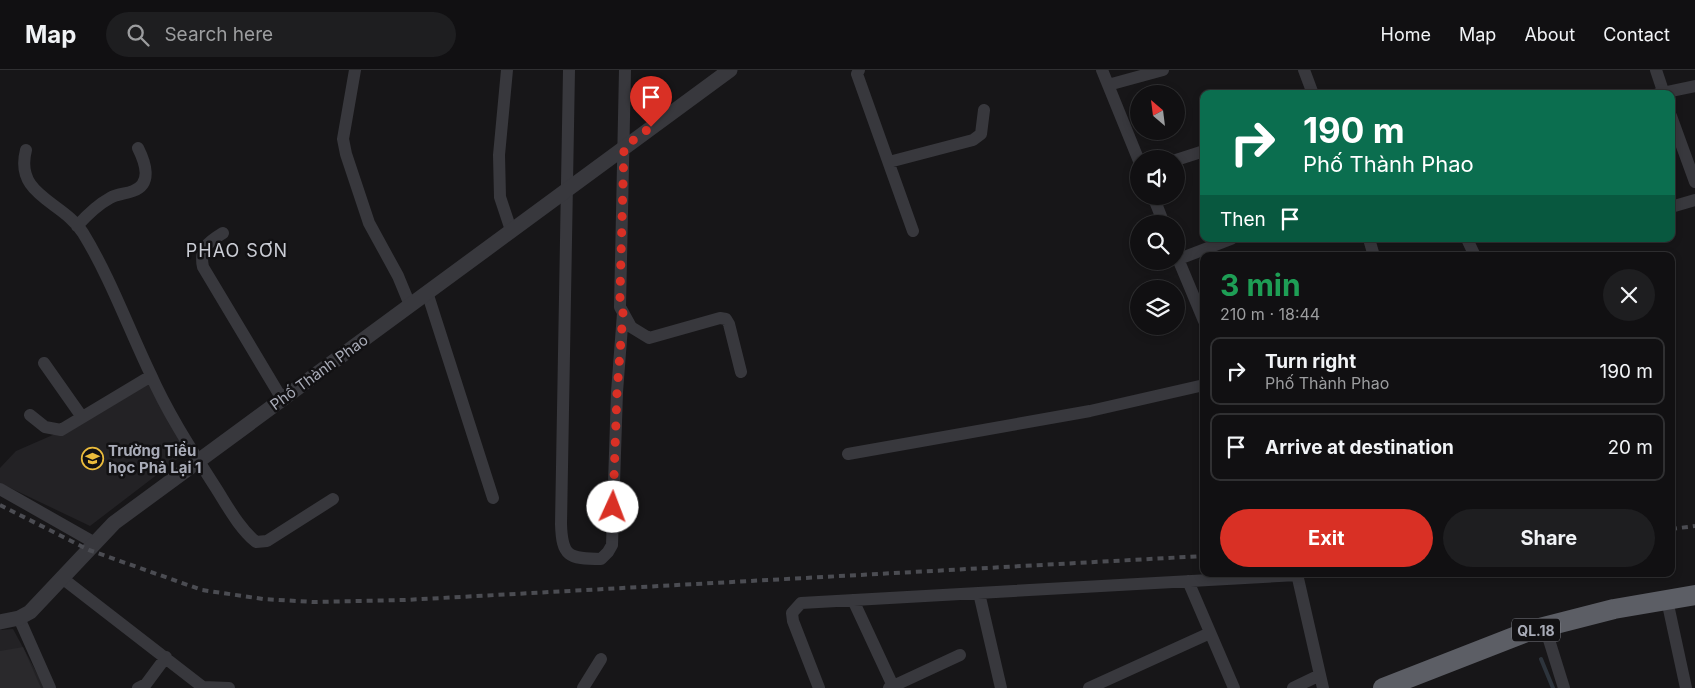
<!DOCTYPE html>
<html lang="en">
<head>
<meta charset="utf-8">
<style>
	body { margin:0; font-family:Inter,sans-serif; background:#1e1e20; color:#f1f3f6; height:100vh; display:flex; flex-direction:column; font-size:19px; white-space:nowrap }
	* { box-sizing:border-box; margin:0 }
	p { font-size:16px; color:#9c9d9f }
	.icon { flex:none; width:28px; height:28px; fill:none; stroke:currentColor; stroke-width:2; stroke-linecap:round; stroke-linejoin:round }
	.map { position:relative; flex:1; overflow:hidden }
	.sheet { position:absolute; left:1200px; top:182px; width:475px; height:325px; display:flex; flex-direction:column; background:#111012; border-radius:10px; box-shadow:0 2px 8px #0003,0 0 0 1px #303032 }
	.sheet>* { flex:none }
	.hud { position:absolute; left:1200px; top:20px; width:475px; height:152px; border-radius:10px; box-shadow:0 2px 8px #0003,0 0 0 1px #303032; background:#0b6e4f; color:#fff; overflow:hidden }
	.needle { width:32px; rotate:332deg }
	.fabs { position:absolute; left:1130px; top:15px; display:grid; gap:10px }
	.fabs a { display:grid; place-items:center; width:55px; height:55px; border-radius:50%; background:#111012; box-shadow:0 2px 8px #0003,0 0 0 1px #303032; font-size:25px }
	.pin { position:absolute; display:grid; place-items:center; width:42px; height:42px; color:#fff; margin:-51px -21px; border-radius:50% 50% 50% 0; rotate:-45deg; box-shadow:0 0 5px #0007 }
	.pin .icon { rotate:45deg }
	.me { position:absolute; width:55px; margin:-28px; rotate:2deg; stroke-linejoin:round; filter:drop-shadow(0 0 4px #0008) }
	.turn { display:flex; align-items:center; gap:18px; height:105px; padding:0 20px; font-size:22px }
	.turn .icon { width:65px; height:65px; stroke-width:2.5 }
	.turn b { display:block; font-size:35px; line-height:42px }
	.then { display:flex; align-items:center; height:48px; padding:0 20px; background:#0003; gap:10px; font-size:19px }
	.round { display:grid; place-items:center; flex:none; width:52px; height:52px; border-radius:26px; background:#1e1e20 }
	.headline { display:flex; align-items:center; justify-content:space-between; height:85px; padding:0 20px }
	h1 { font-size:30px; font-weight:700; line-height:38px; color:#1e9e55 }
	.action { display:flex; gap:10px; margin-top:auto; padding:10px 20px }
	.action a { flex:1; height:58px; border-radius:30px; background:#d93025; color:#fff; font-size:20px; font-weight:700; line-height:58px; text-align:center }
	.action a+a { background:#1e1e20; color:#f1f3f6 }
	ul { padding:0; list-style:none }
	li { display:flex; align-items:center; gap:15px; height:68px; margin:0 10px 8px; padding:0 10px; border:2px solid #303032; border-radius:10px }
	li div { flex:1 }
	li b { display:block; font-size:19px }
	li em { font-style:normal }
	header { display:flex; align-items:center; gap:30px; box-sizing:border-box; height:70px; padding:0 25px; background:#111012; border-bottom:1px solid #303032 }
	header strong { font-size:24px }
	nav { display:flex; gap:28px; margin-inline-start:auto; font-size:18px }
	.search { width:350px; height:45px; background:#1e1e20; display:flex; align-items:center; gap:12px; box-sizing:border-box; padding:0 18px; border-radius:28px; color:#9c9d9f; font-size:19px }
	.map>svg:first-child { display:block }
	.built { fill:#232225 }
	.lines { fill:none; stroke-linecap:round; stroke-linejoin:round }
	.stream { stroke:#2d343c; stroke-width:4 }
	.building { fill:#2a292c }
	.minor { stroke:#38383d; stroke-width:12 }
	.tertiary { stroke:#38383d; stroke-width:15 }
	.trunk { stroke:#5c5e65; stroke-width:20 }
	.rail { stroke:#4b4c52; stroke-width:4; stroke-dasharray:6 5; stroke-linecap:butt }
	.route { stroke:#d93025; stroke-width:9; stroke-dasharray:0 16.2 }
	.labels { text-anchor:middle; dominant-baseline:central; stroke-width:5; stroke-linejoin:round; paint-order:stroke }
	.shield { fill:#121113; stroke:#7c7e86; stroke-width:1 }
	.shield-label { font-size:14px; font-weight:bold; fill:#a9acb8 }
	.street-label { font-size:15px; fill:#a9acb8; stroke:#121113 }
	.poi-label { font-size:15px; font-weight:bold; fill:#a9acb8; stroke:#121113; text-anchor:start }
	.quarter-label { font-size:18px; letter-spacing:1px; fill:#caccd4; stroke:#121113 }
</style>
</head>
<body>
<header>
<strong>Map</strong>
<div class="search"><svg class="icon" aria-label="search" viewBox="0 0 24 24"><circle cx="10" cy="10" r="6"/><path d="M15 15l6 6"/></svg>Search here</div>
<nav><a>Home</a><a>Map</a><a>About</a><a>Contact</a></nav>
</header>
<div class="map">
<svg width="1695" height="618" viewBox="0 0 1695 618">
	<rect width="100%" height="100%" fill="#171618"/>
	<!-- built -->
	<path class="built" d="M149,311L188,381L90,456L0,413V398L16,381L55,364Z
		M13,559L45,618H0V560Z"/>
	<g class="lines">
		<!-- stream -->
		<path class="stream" d="M1541,589L1553,618"/>
	</g>
	<!-- building -->
	<path class="building" d="M23,577L41,618H0V581Z"/>
	<g class="lines">
		<!-- minor -->
		<path class="minor" d="M355,0L343,69L346,84L369,153L398,206L410,235
			M507,0L499,85L500,127L511,160
			M569,0L561,454C562,486 568,489 601,489L608,482L612,475L617,322L623,243
			M625,0L620,237L631,257L649,268L720,248L726,249L729,254L741,302
			M859,0L857,4L913,161
			M1102,0L1139,91
			M1304,0L1313,24
			M1656,0L1664,24
			M1108,15L1163,0
			M1657,24L1695,16
			M1671,46L1695,112
			M26,80C14,126 63,131 83,163C110,207 128,257 150,303C167,342 191,379 214,415C227,435 238,457 256,472L267,471L333,429
			M1176,90L1204,81
			M889,92L973,70L981,64L984,40
			M1153,126L1164,154
			M1671,137L1695,130
			M77,156C87,145 97,135 110,128C117,124 125,124 133,121C153,114 145,92 138,78
			M223,163C208,172 199,179 203,197L282,329
			M1369,169L1374,186
			M1467,169L1475,186
			M1176,184L1204,251
			M1179,189L1231,169
			M427,222L493,428
			M44,293L82,347
			M30,345L45,357L61,360L151,306
			M848,384L1090,341L1204,315
			M0,419L95,473
			M1297,504L1323,618
			M62,508L204,618
			M1188,511L1234,618
			M979,523L1001,618
			M853,530L893,616
			M1667,530L1686,618
			M19,548L50,618
			M1545,557L1564,618
			M203,617L229,618
			M138,618L146,614L166,587
			M583,618L601,589
			M819,618L793,551L792,543L801,533L1297,505
			M889,618L960,585
			M1089,618L1210,563
			M1293,618L1320,605"/>
		<!-- tertiary -->
		<path class="tertiary" d="M0,552L19,548L30,542L114,453L730,0"/>
		<!-- trunk -->
		<path class="trunk" d="M1383,618L1532,560L1614,539L1695,525"/>
		<!-- rail -->
		<path class="rail" d="M0,435L89,480L202,520L263,529L313,532L405,530L1204,486
			M1671,459L1695,456"/>
	</g>
	<g class="lines">
		<!-- route -->
		<path class="route" d="M613,437L617,322L623,243L620,237V224L624,77L651,57"/>
	</g>
	<!-- icons -->
	<defs>
		<symbol id="school-ring" viewBox="-11 -11 22 22"><circle r="9.5" fill="#121113" stroke="#ebbc3c" stroke-width="1.5"/><path d="M0-5L7-2L0 1L-7-2ZM-4 1L0 2.5L4 1V4Q0 6-4 4Z" fill="#ebbc3c"/></symbol>
	</defs>
	<g fill-rule="evenodd">
		<use href="#school-ring" x="80" y="376" width="25" height="25"/>
	</g>
	<g class="labels">
		<!-- shield labels -->
		<rect class="shield" x="1512" y="548.5" width="48" height="23" rx="4"/>
		<g class="shield-label">
			<text x="1536" y="560">QL.18</text>
		</g>
		<!-- street labels -->
		<g class="street-label">
			<text transform="translate(319 302) rotate(-36)">Phố Thành Phao</text>
		</g>
		<!-- poi labels -->
		<g class="poi-label">
			<text x="108" y="380">Trường Tiểu<tspan x="108" dy="17">học Phả Lại 1</tspan></text>
		</g>
		<!-- quarter labels -->
		<g class="quarter-label">
			<text x="237" y="180">PHAO SƠN</text>
		</g>
	</g>
</svg>
<div class="fabs">
<a><svg class="needle" viewBox="-14 -14 28 28"><path d="M0-13l5 13h-10z" fill="#e53935"/><path d="M0 13l5-13h-10z" fill="#9c9d9f"/></svg></a>
<a><svg class="icon" aria-label="sound" viewBox="0 0 24 24"><path d="M4 9h4l5-4v14l-5-4H4zM17 9q2 3 0 6"/></svg></a>
<a><svg class="icon" aria-label="search" viewBox="0 0 24 24"><circle cx="10" cy="10" r="6"/><path d="M15 15l6 6"/></svg></a>
<a><svg class="icon" aria-label="layers" viewBox="0 0 24 24"><path d="M12 4l9 5-9 5-9-5zM3 14l9 5 9-5"/></svg></a>
</div>
<div class="pin" style="left:651px;top:57px;background:#d93025"><svg class="icon" aria-label="arrive" viewBox="0 0 24 24"><path d="M6 21V4h12l-3 4 3 4H6"/></svg></div>
<svg class="me" style="left:613px;top:437px" viewBox="-20 -20 40 40"><circle r="19" fill="#fff"/><path d="M0-13L10 11 0 6-10 11z" fill="#d93025"/></svg>
<div class="hud">
<div class="turn"><svg class="icon" aria-label="right" viewBox="0 0 24 24"><path d="M7 20v-9h11M14 6l5 5-5 5"/></svg><div><b>190 m</b>Phố Thành Phao</div></div>
<div class="then">Then<svg class="icon" aria-label="arrive" viewBox="0 0 24 24"><path d="M6 21V4h12l-3 4 3 4H6"/></svg></div>
</div>
<section class="sheet">
<div class="headline"><div><h1>3 min</h1><p>210 m · 18:44</p></div><a class="round"><svg class="icon" aria-label="close" viewBox="0 0 24 24"><path d="M6 6l12 12M18 6L6 18"/></svg></a></div>
<ul>
<li><svg class="icon" aria-label="right" viewBox="0 0 24 24"><path d="M7 20v-9h11M14 6l5 5-5 5"/></svg><div><b>Turn right</b><p>Phố Thành Phao</p></div><em>190 m</em></li>
<li><svg class="icon" aria-label="arrive" viewBox="0 0 24 24"><path d="M6 21V4h12l-3 4 3 4H6"/></svg><div><b>Arrive at destination</b></div><em>20 m</em></li>
</ul>
<div class="action"><a>Exit</a><a>Share</a></div>
</section>
</div>
</body>
</html>
